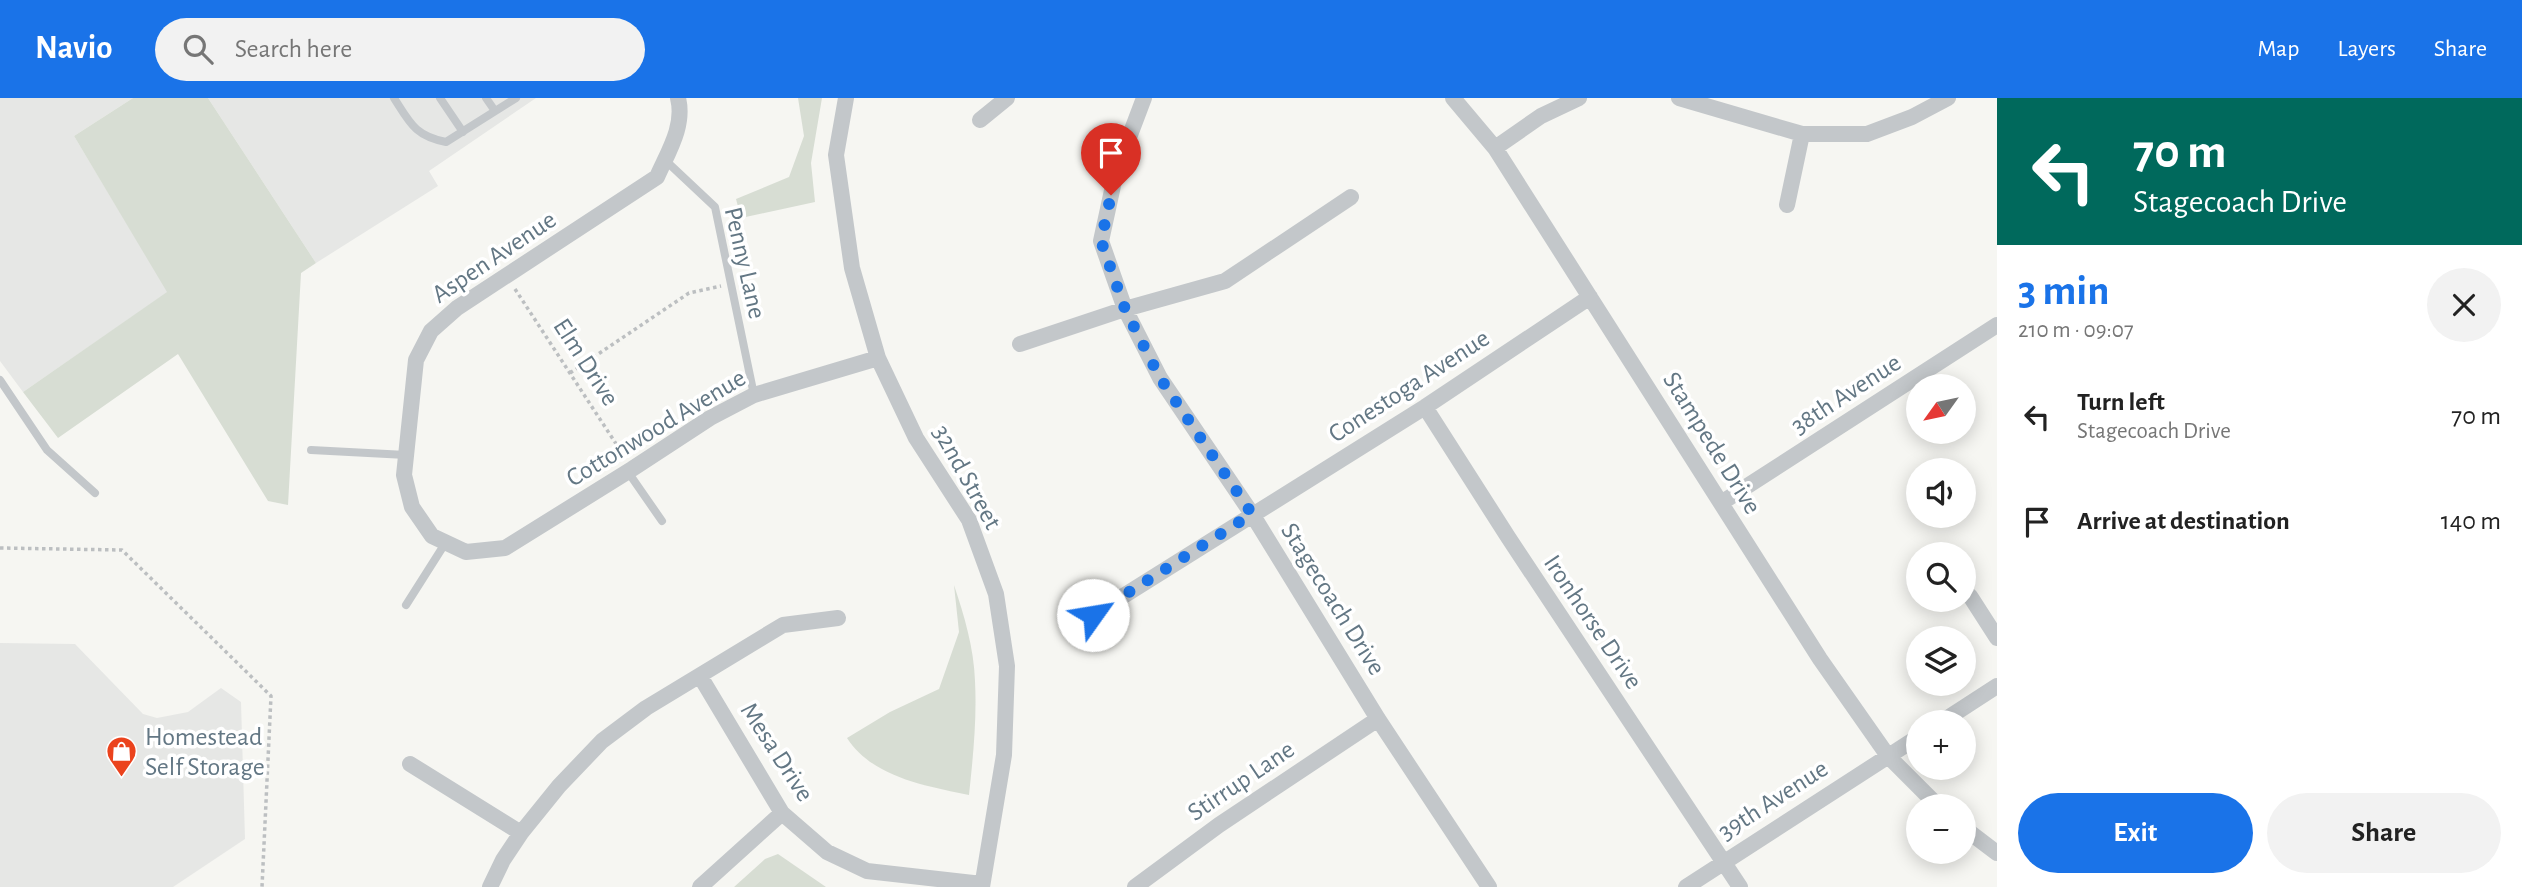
<!DOCTYPE html>
<html lang="en">
<head>
<meta charset="utf-8">
<style>
	body { margin:0; font-family:"Alegreya Sans",sans-serif; background:#f2f2f2; color:#222; height:100vh; display:flex; flex-direction:column; font-size:26px; white-space:nowrap }
	* { box-sizing:border-box; margin:0 }
	p { font-size:23px; color:#767676 }
	.icon { flex:none; width:38px; height:38px; fill:none; stroke:currentColor; stroke-width:2; stroke-linecap:round; stroke-linejoin:round }
	.map { position:relative; flex:1; overflow:hidden }
	.details { display:flex; flex-direction:column; background:#fff; width:525px }
	.details>* { flex:none }
	.hud { background:#00695c; color:#fff; overflow:hidden }
	.needle { width:46px; rotate:237deg }
	.tools { position:absolute; left:1906px; top:276px; display:grid; gap:14px }
	.tools a { display:grid; place-items:center; width:70px; height:70px; border-radius:50%; background:#fff; box-shadow:0 4px 18px #0003; font-size:35px }
	.pin { position:absolute; display:grid; place-items:center; width:60px; height:60px; color:#fff; margin:-72px -30px; border-radius:50% 50% 50% 0; rotate:-45deg; box-shadow:0 0 7px #0007 }
	.pin .icon { rotate:45deg }
	.me { position:absolute; width:77px; margin:-38px; rotate:58deg; stroke-linejoin:round; filter:drop-shadow(0 0 5px #0008) }
	.turn { display:flex; align-items:center; gap:24px; height:147px; padding:0 21px; font-size:32px }
	.turn .icon { width:91px; height:91px; stroke-width:2.5 }
	.turn b { display:block; font-size:49px; line-height:60px }
	.round { display:grid; place-items:center; flex:none; width:74px; height:74px; border-radius:37px; background:#f2f2f2 }
	.summary { display:flex; align-items:center; justify-content:space-between; height:119px; padding:0 21px }
	h1 { font-size:42px; font-weight:700; line-height:52px; color:#1a73e8 }
	.primary-button { display:flex; gap:14px; margin-top:auto; padding:14px 21px }
	.primary-button a { flex:1; height:80px; border-radius:42px; background:#1a73e8; color:#fff; font-size:28px; font-weight:700; line-height:80px; text-align:center }
	.primary-button a+a { background:#f2f2f2; color:#222 }
	ul { padding:0; list-style:none }
	li { display:flex; align-items:center; gap:21px; height:105px; padding:0 21px }
	li div { flex:1 }
	li b { display:block; font-size:26px }
	li em { font-style:normal }
	header { display:flex; align-items:center; gap:42px; box-sizing:border-box; height:98px; padding:0 35px; background:#1a73e8; color:#fff }
	header strong { font-size:33px }
	nav { display:flex; gap:38px; margin-inline-start:auto; font-size:24px }
	.search { width:490px; height:63px; background:#f2f2f2; display:flex; align-items:center; gap:18px; box-sizing:border-box; padding:0 24px; border-radius:38px; color:#767676; font-size:26px }
	main { display:flex; flex:1; min-height:0 }
	.map>svg:first-child { display:block }
	.built { fill:#e6e7e5 }
	.green { fill:#d7ddd3 }
	.lines { fill:none; stroke-linecap:round; stroke-linejoin:round }
	.path { stroke:#bcbfc1; stroke-width:3.5; stroke-dasharray:3.5 3.5; stroke-linecap:butt }
	.service { stroke:#c3c7ca; stroke-width:8 }
	.minor { stroke:#c3c7ca; stroke-width:16 }
	.route { stroke:#1a73e8; stroke-width:12; stroke-dasharray:0 21.6 }
	.labels { text-anchor:middle; dominant-baseline:central; stroke-width:7; stroke-linejoin:round; paint-order:stroke }
	.street-label { font-size:26px; fill:#637784; stroke:#fff }
	.poi-label { font-size:26px; fill:#637784; stroke:#fff; text-anchor:start }
</style>
</head>
<body>
<header>
<strong>Navio</strong>
<div class="search"><svg class="icon" aria-label="search" viewBox="0 0 24 24"><circle cx="10" cy="10" r="6"/><path d="M15 15l6 6"/></svg>Search here</div>
<nav><a>Map</a><a>Layers</a><a>Share</a></nav>
</header>
<main>
<div class="map">
<svg width="1997" height="789" viewBox="0 0 1997 789">
	<rect width="100%" height="100%" fill="#f6f6f2"/>
	<!-- built -->
	<path class="built" d="M0,0H133L74,38L168,194L23,294L0,263Z
		M208,0H536L429,73L438,88L316,165Z
		M0,545L75,546L143,616L157,620L188,614L221,590L241,604L245,741L173,789H0Z"/>
	<!-- green -->
	<path class="green" d="M133,0H208L316,165L301,175L288,407L268,403L178,256L58,340L23,294L167,194L74,38Z
		M798,0H822L811,65L815,104L741,120L736,101L789,79L804,38Z
		M954,487C964,517 974,550 975,583C977,621 973,659 969,697C927,688 873,680 847,640L890,614L939,591L959,534Z
		M778,756L826,789H734L765,761Z"/>
	<g class="lines">
		<!-- path -->
		<path class="path" d="M515,191L624,358
			M570,275L689,195L721,188
			M0,450L122,452L271,598L262,789"/>
		<!-- service -->
		<path class="service" d="M394,0C410,25 415,38 446,44L516,0
			M440,0L463,34
			M486,0L495,13
			M665,62L715,109L754,297
			M0,282L47,352L95,395
			M311,352L406,357
			M628,374L662,423
			M406,507L446,444"/>
		<!-- minor -->
		<path class="minor" d="M678,0C685,28 668,54 657,79L457,210L431,233L416,262L404,377L412,409L432,438L466,454L505,450L632,371L710,320L754,297L878,260
			M846,0L836,57L852,170L878,260L916,340L969,422L996,496L1007,568L1004,657L982,789
			M1144,0L1116,74L1101,143L1125,211L1160,280L1252,416L1378,621L1489,789
			M1453,0L1495,50L1820,561L1888,658L1939,709
			M1679,0L1802,36H1867L1912,19L1948,0
			M980,22L1007,0
			M1495,50L1541,18L1579,0
			M1787,107L1802,36
			M1020,246L1125,211L1225,183L1351,99
			M1425,309L1508,439L1740,789
			M1721,405L1997,227
			M1970,498L1997,540
			M1093,517L1425,309L1590,199
			M700,578L782,715L827,754L867,773L982,786
			M1940,625L1997,588
			M410,666L521,735
			M1964,730L1997,755
			M490,789L503,762L521,735L559,688L602,643L646,610L783,527L838,520
			M700,789L782,715
			M1135,789L1219,727L1378,621
			M1686,789L1918,639"/>
	</g>
	<g class="lines">
		<!-- route -->
		<path class="route" d="M1093,517L1252,416L1160,280L1125,211L1101,143L1111,97"/>
	</g>
	<!-- icons -->
	<defs>
		<symbol id="shop-pin" viewBox="-11 -11 22 30"><path d="M0 17L-7.5 6A9.5 9.5 0 1 1 7.5 6Z" fill="#eb431d" stroke="#fff"/><path d="M-5-2.5h2.3a2.7 3.5 0 0 1 5.4 0H5L5.5 6h-11ZM-1.5-2.5h3a1.5 2.3 0 0 0-3 0Z" fill="#fff"/></symbol>
	</defs>
	<g fill-rule="evenodd">
		<use href="#shop-pin" x="104" y="636" width="35" height="47"/>
	</g>
	<g class="labels">
		<!-- street labels -->
		<g class="street-label">
			<text transform="translate(494 159) rotate(-34)">Aspen Avenue</text>
			<text transform="translate(745 165) rotate(77)">Penny Lane</text>
			<text transform="translate(586 264) rotate(57)">Elm Drive</text>
			<text transform="translate(1409 288) rotate(-33)">Conestoga Avenue</text>
			<text transform="translate(1846 296) rotate(-33)">38th Avenue</text>
			<text transform="translate(656 330) rotate(-31)">Cottonwood Avenue</text>
			<text transform="translate(1712 345) rotate(58)">Stampede Drive</text>
			<text transform="translate(967 379) rotate(61)">32nd Street</text>
			<text transform="translate(1333 501) rotate(58)">Stagecoach Drive</text>
			<text transform="translate(1593 524) rotate(56)">Ironhorse Drive</text>
			<text transform="translate(777 654) rotate(57)">Mesa Drive</text>
			<text transform="translate(1241 683) rotate(-34)">Stirrup Lane</text>
			<text transform="translate(1773 702) rotate(-33)">39th Avenue</text>
		</g>
		<!-- poi labels -->
		<g class="poi-label">
			<text x="145" y="639">Homestead<tspan x="145" dy="30">Self Storage</tspan></text>
		</g>
	</g>
</svg>
<div class="tools">
<a><svg class="needle" viewBox="-14 -14 28 28"><path d="M0-13l5 13h-10z" fill="#e53935"/><path d="M0 13l5-13h-10z" fill="#767676"/></svg></a>
<a><svg class="icon" aria-label="sound" viewBox="0 0 24 24"><path d="M4 9h4l5-4v14l-5-4H4zM17 9q2 3 0 6"/></svg></a>
<a><svg class="icon" aria-label="search" viewBox="0 0 24 24"><circle cx="10" cy="10" r="6"/><path d="M15 15l6 6"/></svg></a>
<a><svg class="icon" aria-label="layers" viewBox="0 0 24 24"><path d="M12 4l9 5-9 5-9-5zM3 14l9 5 9-5"/></svg></a>
<a>+</a>
<a>−</a>
</div>
<div class="pin" style="left:1111px;top:97px;background:#d93025"><svg class="icon" aria-label="arrive" viewBox="0 0 24 24"><path d="M6 21V4h12l-3 4 3 4H6"/></svg></div>
<svg class="me" style="left:1093px;top:517px" viewBox="-20 -20 40 40"><circle r="19" fill="#fff"/><path d="M0-13L10 11 0 6-10 11z" fill="#1a73e8"/></svg>
</div>
<section class="details">
<div class="hud">
<div class="turn"><svg class="icon" aria-label="left" viewBox="0 0 24 24"><path d="M17 20v-9H6M10 6l-5 5 5 5"/></svg><div><b>70 m</b>Stagecoach Drive</div></div>
</div>
<div class="summary"><div><h1>3 min</h1><p>210 m · 09:07</p></div><a class="round"><svg class="icon" aria-label="close" viewBox="0 0 24 24"><path d="M6 6l12 12M18 6L6 18"/></svg></a></div>
<ul>
<li><svg class="icon" aria-label="left" viewBox="0 0 24 24"><path d="M17 20v-9H6M10 6l-5 5 5 5"/></svg><div><b>Turn left</b><p>Stagecoach Drive</p></div><em>70 m</em></li>
<li><svg class="icon" aria-label="arrive" viewBox="0 0 24 24"><path d="M6 21V4h12l-3 4 3 4H6"/></svg><div><b>Arrive at destination</b></div><em>140 m</em></li>
</ul>
<div class="primary-button"><a>Exit</a><a>Share</a></div>
</section>
</main>
</body>
</html>
